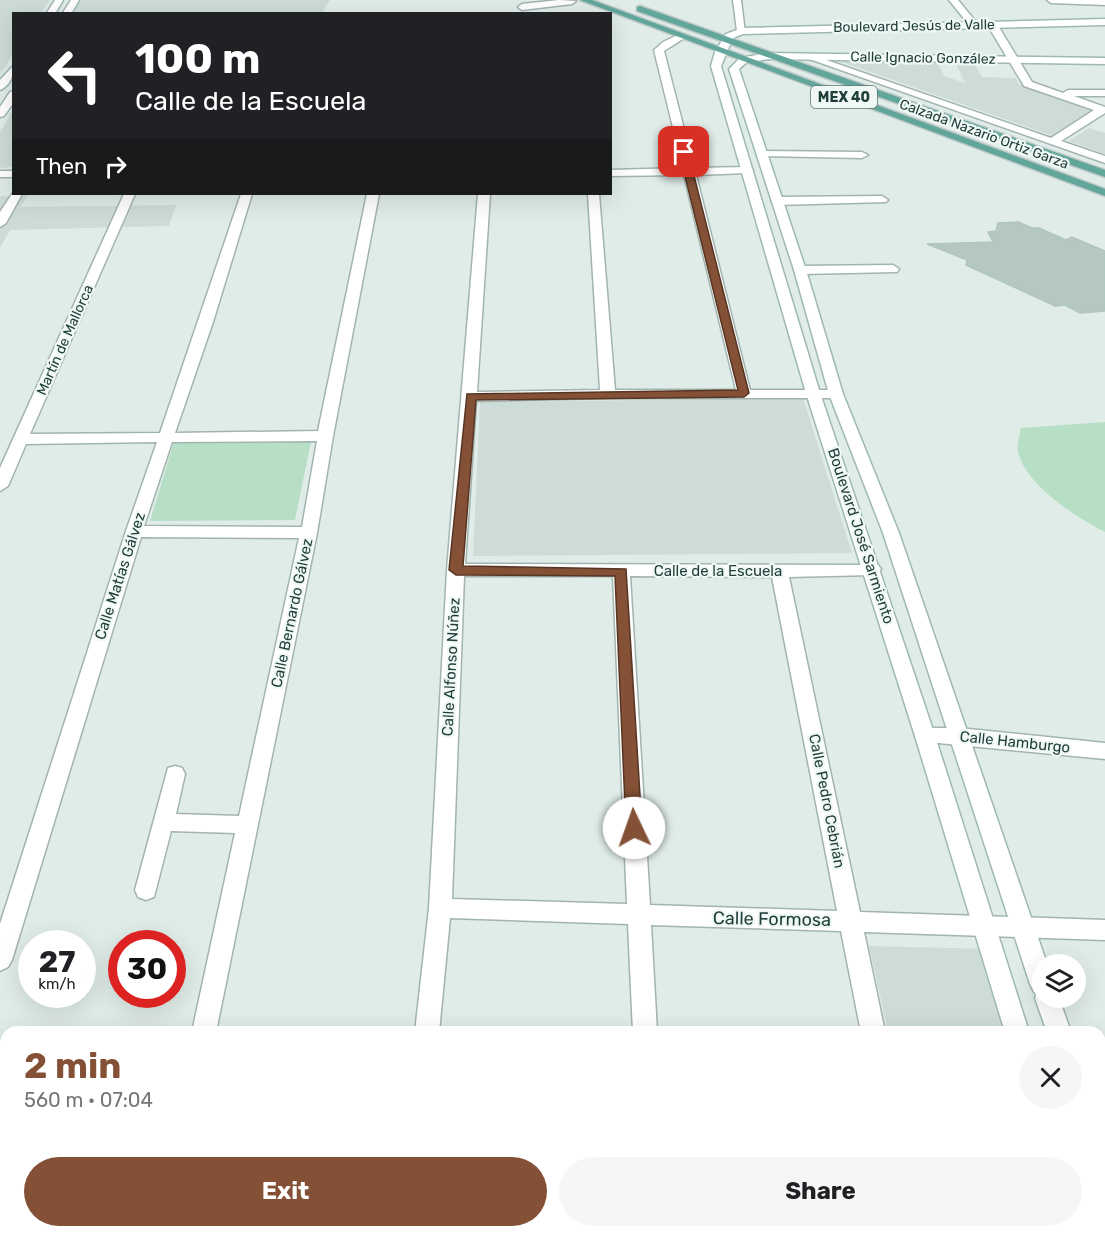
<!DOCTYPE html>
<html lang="en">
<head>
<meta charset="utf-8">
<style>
	body { margin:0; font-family:Rubik,sans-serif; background:#f6f6f6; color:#202124; height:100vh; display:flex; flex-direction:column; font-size:22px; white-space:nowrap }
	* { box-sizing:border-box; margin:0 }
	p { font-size:20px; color:#757577 }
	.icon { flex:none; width:33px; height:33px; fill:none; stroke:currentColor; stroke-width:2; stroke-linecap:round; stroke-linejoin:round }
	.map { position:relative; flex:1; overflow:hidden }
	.drawer { position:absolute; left:0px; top:1026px; width:1106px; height:212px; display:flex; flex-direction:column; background:#fff; border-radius:18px 18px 0 0; box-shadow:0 6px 24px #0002 }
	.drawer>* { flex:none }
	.banner { position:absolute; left:12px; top:12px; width:600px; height:183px; border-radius:0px; box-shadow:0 6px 24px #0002; background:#202124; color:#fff; overflow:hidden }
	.controls { position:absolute; left:1032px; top:954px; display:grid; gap:12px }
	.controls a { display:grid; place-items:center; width:54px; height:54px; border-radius:50%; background:#fff; box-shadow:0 6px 24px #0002; font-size:30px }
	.speed { position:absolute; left:18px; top:930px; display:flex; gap:12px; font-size:30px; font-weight:700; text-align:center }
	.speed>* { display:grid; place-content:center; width:78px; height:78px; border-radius:50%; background:#fff; box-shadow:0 6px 24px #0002; line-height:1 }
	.speed small { font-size:15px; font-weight:400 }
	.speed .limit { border:9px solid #d22; background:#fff; color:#111 }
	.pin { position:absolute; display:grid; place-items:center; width:51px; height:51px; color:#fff; margin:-26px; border-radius:12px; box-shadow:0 3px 9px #0006 }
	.me { position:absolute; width:66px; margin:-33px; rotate:357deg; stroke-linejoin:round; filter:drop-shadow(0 0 4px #0008) }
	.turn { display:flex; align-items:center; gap:21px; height:126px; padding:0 24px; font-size:27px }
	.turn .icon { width:78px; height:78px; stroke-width:2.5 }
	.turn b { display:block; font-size:42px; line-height:51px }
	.then { display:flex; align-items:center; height:57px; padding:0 24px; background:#0003; gap:12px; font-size:22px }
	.round { display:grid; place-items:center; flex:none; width:63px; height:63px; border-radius:32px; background:#f6f6f6 }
	.overview { display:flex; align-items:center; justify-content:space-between; height:102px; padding:0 24px }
	h1 { font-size:36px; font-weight:700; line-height:45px; color:#845136 }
	.action { display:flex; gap:12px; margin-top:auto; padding:12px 24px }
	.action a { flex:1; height:69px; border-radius:36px; background:#845136; color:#fff; font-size:24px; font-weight:700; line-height:69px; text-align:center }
	.action a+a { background:#f6f6f6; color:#202124 }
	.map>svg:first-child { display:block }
	.built { fill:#cedcd7 }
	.green { fill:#b6dfc6 }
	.building { fill:#b5c7c1; stroke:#b1c6c0; stroke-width:1.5 }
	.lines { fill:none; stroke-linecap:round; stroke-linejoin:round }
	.street-casing { stroke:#a2b4b0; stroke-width:3 }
	.secondary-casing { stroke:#9db9b2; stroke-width:3 }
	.primary-casing { stroke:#c0c9c8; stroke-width:3 }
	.street { fill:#fff; fill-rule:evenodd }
	.secondary { fill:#fff; fill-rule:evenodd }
	.primary { fill:#60a69b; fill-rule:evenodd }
	.route { fill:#845136; stroke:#563523; stroke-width:1.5 }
	.labels { text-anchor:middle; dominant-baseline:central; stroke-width:4.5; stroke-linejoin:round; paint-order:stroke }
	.far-street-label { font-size:14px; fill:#1f3e39; stroke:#f0f8f5 }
	.shield { fill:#f0f8f5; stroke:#5e7671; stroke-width:1.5 }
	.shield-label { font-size:14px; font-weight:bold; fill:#1f3e39 }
	.street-label { font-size:15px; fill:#1f3e39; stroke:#f0f8f5 }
	.near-street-label { font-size:18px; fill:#1f3e39; stroke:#f0f8f5 }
</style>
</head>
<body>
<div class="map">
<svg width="1105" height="1237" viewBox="0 0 1105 1237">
	<rect width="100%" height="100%" fill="#e0ece8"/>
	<!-- built -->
	<path class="built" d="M0,0H50L41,13L14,14L13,54L0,74Z
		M81,0H330L322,13H72Z
		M836,60L937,62L944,76L965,83L956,63L974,64L982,77L1016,78L1018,84L1093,111L1053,136Z
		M13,110V167L0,168V132Z
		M1089,128L1105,133V154L1069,141Z
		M29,195L20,207L176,205L169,226L10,230L0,248V196Z
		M803,398L852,553L473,556L480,402Z
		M869,946L992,949L1016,1032H888Z
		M1100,1118L1105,1119V1237H29L30,1232H1100Z"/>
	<!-- green -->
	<path class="green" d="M1105,422V532C1076,517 1025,485 1018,451C1016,444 1020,435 1021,428Z
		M312,437L295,520L150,521L175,439Z"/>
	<!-- building -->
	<path class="building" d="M1018,222L1032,228H1039L1066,240L1072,237L1105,251V311L1080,313L1065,305L1055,306L966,265L967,260L927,244L993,242L988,232L996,231L998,223Z"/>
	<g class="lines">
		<defs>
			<path id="street" d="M559,0L576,1L572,4L522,10L518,7L522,4Z
				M733,0H741L745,33L737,31Z
				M949,0H958L976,22V26H970Z
				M1047,0H1105V5L1051,3Z
				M992,21L997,24L1032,82L1063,93L1068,90H1105V96H1074L1105,107V113L1061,141L1105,156V163L801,56L809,54L1051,138L1094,110L1024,86L987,24Z
				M678,35L686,37L664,51L694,168L747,167L753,170L747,173L696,175L750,390H836L843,394L836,398H608L476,401L465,564L878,565L881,569L878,573L872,575L789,577L860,912L1105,920V940L864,932L885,1032H861L841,931L651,925L657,1032H633L628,924L450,918L439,1032H415L429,908L447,570L478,194H490L477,392L600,390L588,194H599L615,390H736L684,175L610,176V170L683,168L654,50L663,42ZM464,576H613L627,904L452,899ZM630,576L772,577L837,911L650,905Z
				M761,151L862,152L868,155L862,158L757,156V152Z
				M0,171H14V177H0Z
				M14,191V194H22L6,223L0,227V212Z
				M124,194H135L30,434L160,433L241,194H252L213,322L175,433L318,431L367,194H379L333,436L317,533L216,1032H192L235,833L171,831L154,897L146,900L138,897L135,890L168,768L175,766L182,768L185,774L176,814L239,816L299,538L141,537L12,960L8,967L0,971V924L126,531L157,442L26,444L8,486L0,491V468ZM317,441L302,527L144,526L172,442Z
				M882,196L888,200L886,202L777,205L771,201L777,197Z
				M893,265L899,269L897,272L800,274L794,270L800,266Z
				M925,728H959L1105,743V759L918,741L915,736L918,731Z
				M149,1232H177L175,1237H147Z
				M392,1232H419L420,1237H392Z
				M642,1232H669L670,1237H642Z
				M900,1232H927L929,1237H901Z"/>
			<path id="secondary" d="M55,0H63L55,14H46Z
				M71,0H79L71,14H62Z
				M1105,19V25L743,34L733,38L721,66L820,393L935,736L1029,1032H1005L915,736L806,393L711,66L715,52L726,34L742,28Z
				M769,53L1105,58V64L769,59L747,62L739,69L806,270L843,394L899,533L1047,964H1042V998H1059L1071,1032H1047L1035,998L1037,993L1034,992L1030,984L883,533L829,394L794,270L729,69L740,58Z
				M14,65C14,75 10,86 0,90V80Z
				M14,91V102L4,116L0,117V107L10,92Z
				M1100,1143L1105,1145V1185L1100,1183Z
				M1064,1232H1091L1094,1237H1066Z"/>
			<path id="primary" d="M580,0H592L1105,189V196Z
				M640,6L1105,170V177L637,11V7Z"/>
		</defs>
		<!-- street casing -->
		<use href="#street" class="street-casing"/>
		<!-- secondary casing -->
		<use href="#secondary" class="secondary-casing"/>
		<!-- primary casing -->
		<use href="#primary" class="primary-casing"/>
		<!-- street -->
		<use href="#street" class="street"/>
		<!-- secondary -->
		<use href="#secondary" class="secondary"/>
		<!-- primary -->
		<use href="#primary" class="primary"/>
	</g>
	<!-- route -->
	<path class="route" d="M684,149L688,152L749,393L744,397L476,400L463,566L626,569L642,828L640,833L634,835L628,833L626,828L615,576L456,575L449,570L467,394L738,390L679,152Z"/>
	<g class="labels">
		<!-- far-street labels -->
		<g class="far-street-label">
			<text transform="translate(914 26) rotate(-1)">Boulevard Jesús de Valle</text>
			<text transform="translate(923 58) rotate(1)">Calle Ignacio González</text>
			<text transform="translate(984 134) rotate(20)">Calzada Nazario Ortiz Garza</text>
			<text transform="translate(65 340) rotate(-66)">Martín de Mallorca</text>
		</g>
		<!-- shield labels -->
		<rect class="shield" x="811" y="86" width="66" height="22" rx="4.5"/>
		<g class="shield-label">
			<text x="844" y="97">MEX 40</text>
		</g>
		<!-- street labels -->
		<g class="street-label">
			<text transform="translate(861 536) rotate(72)">Boulevard José Sarmiento</text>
			<text x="718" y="571">Calle de la Escuela</text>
			<text transform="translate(120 576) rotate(-72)">Calle Matías Gálvez</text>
			<text transform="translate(292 613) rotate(-78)">Calle Bernardo Gálvez</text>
			<text transform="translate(451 667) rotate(-87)">Calle Alfonso Núñez</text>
			<text transform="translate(1015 742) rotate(6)">Calle Hamburgo</text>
			<text transform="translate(827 801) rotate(79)">Calle Pedro Cebrián</text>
		</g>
		<!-- near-street labels -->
		<g class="near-street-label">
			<text transform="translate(772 919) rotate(1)">Calle Formosa</text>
		</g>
	</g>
</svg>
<div class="controls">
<a><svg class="icon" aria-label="layers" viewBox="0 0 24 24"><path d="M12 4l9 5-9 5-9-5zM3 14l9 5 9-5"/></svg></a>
</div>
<div class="speed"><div>27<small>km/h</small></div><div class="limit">30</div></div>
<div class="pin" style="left:684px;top:152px;background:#d93025"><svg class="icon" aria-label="arrive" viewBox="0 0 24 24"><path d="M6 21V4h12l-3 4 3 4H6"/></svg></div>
<svg class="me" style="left:634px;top:828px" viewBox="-20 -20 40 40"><circle r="19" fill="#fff"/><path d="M0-13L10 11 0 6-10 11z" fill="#845136"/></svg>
<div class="banner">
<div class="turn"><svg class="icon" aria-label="left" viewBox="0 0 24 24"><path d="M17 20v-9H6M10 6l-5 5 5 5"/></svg><div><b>100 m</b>Calle de la Escuela</div></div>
<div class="then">Then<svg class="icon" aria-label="right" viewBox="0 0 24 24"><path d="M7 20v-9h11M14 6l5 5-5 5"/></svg></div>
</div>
<section class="drawer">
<div class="overview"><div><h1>2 min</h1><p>560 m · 07:04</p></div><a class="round"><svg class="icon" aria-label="close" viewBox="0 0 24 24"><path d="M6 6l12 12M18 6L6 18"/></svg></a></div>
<div class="action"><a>Exit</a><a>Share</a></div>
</section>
</div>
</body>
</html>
